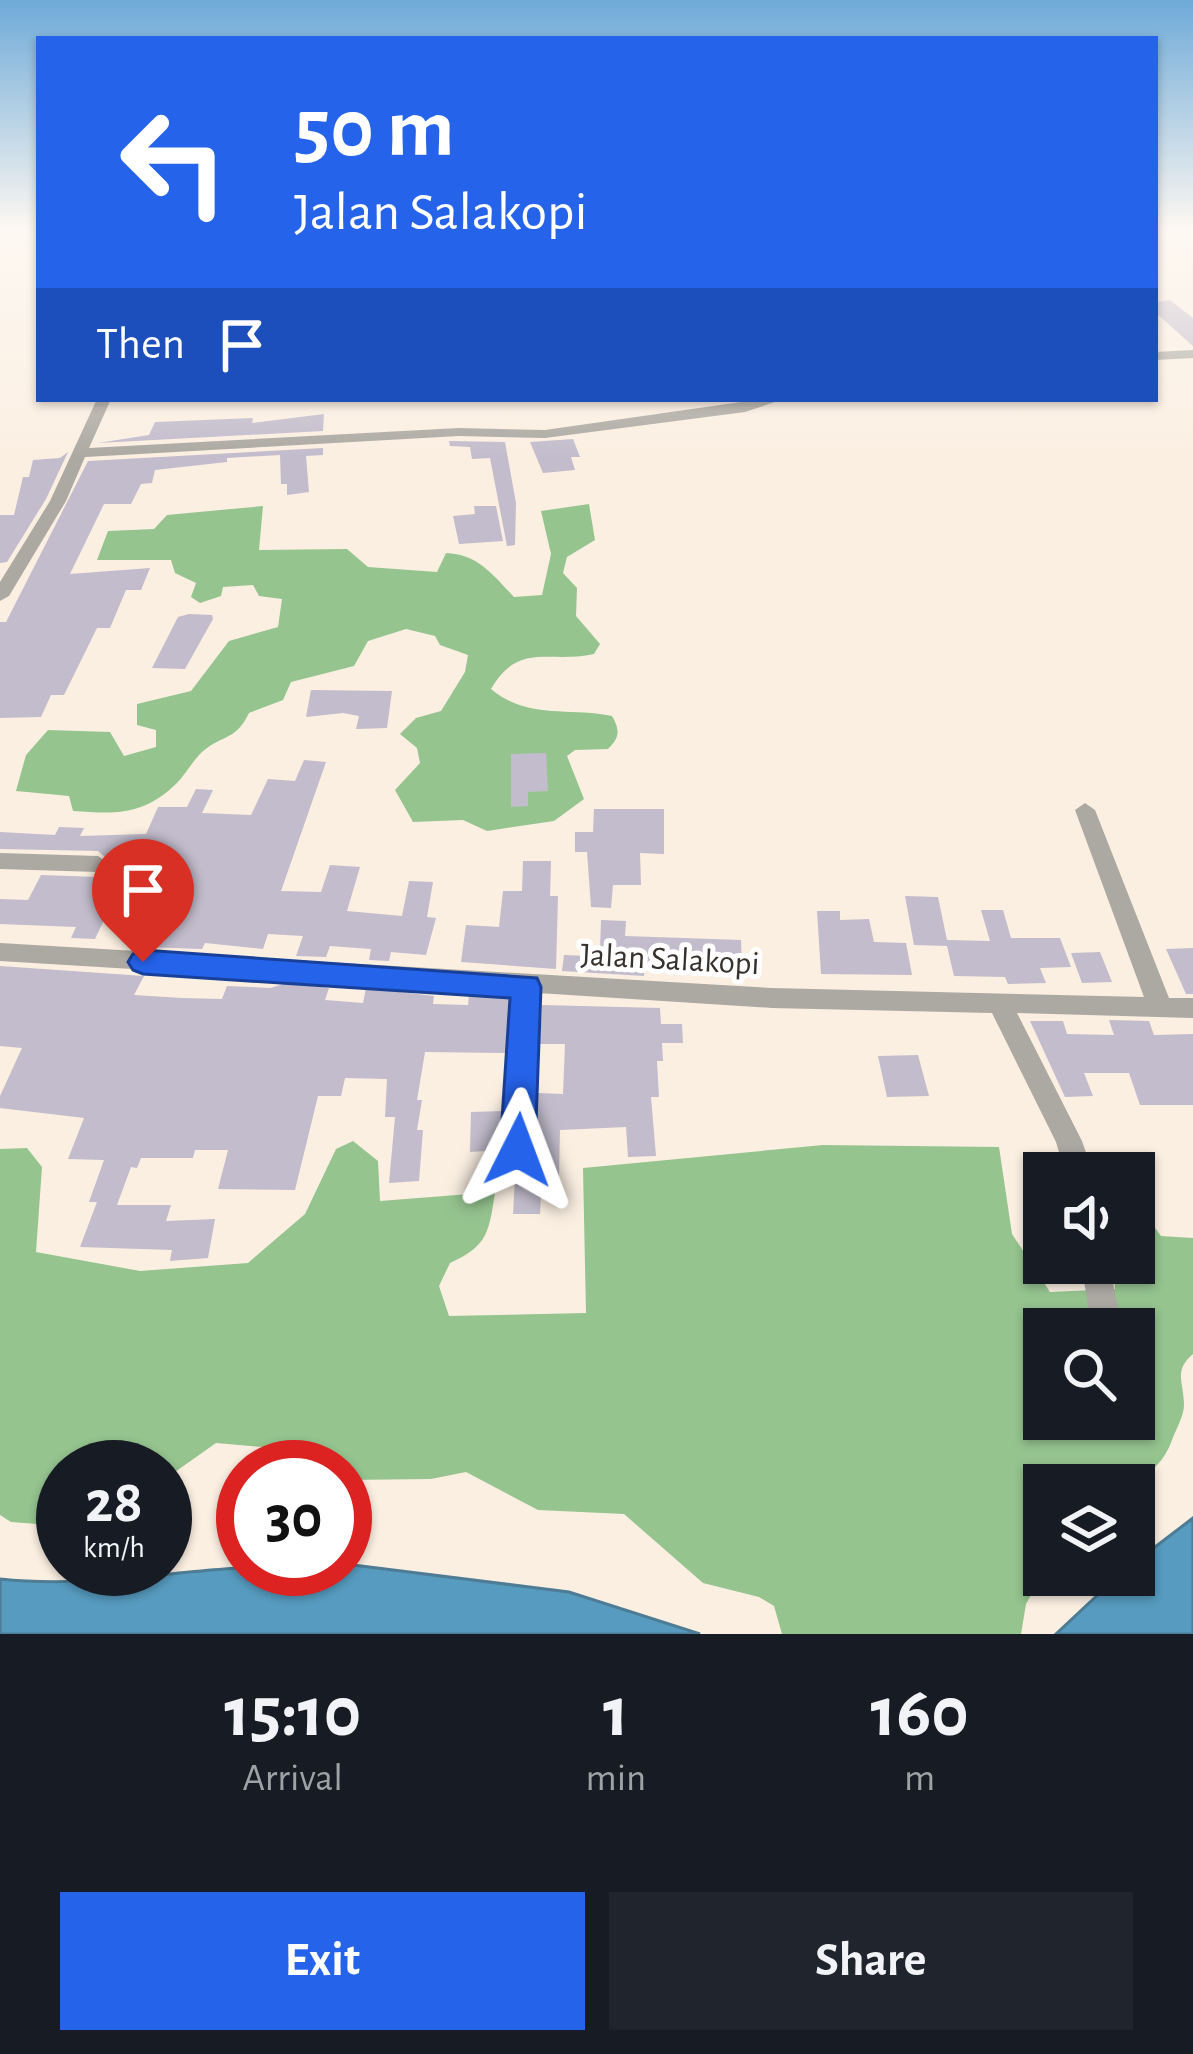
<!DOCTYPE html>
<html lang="en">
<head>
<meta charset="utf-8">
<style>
	body { margin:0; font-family:"Alegreya Sans",sans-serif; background:#20242c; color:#f1f3f6; height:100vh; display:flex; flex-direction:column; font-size:45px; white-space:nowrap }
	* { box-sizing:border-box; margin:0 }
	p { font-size:39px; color:#9ea1a6 }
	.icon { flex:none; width:66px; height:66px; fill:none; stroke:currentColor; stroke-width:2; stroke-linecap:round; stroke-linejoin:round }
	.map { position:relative; height:1634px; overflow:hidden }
	.details { display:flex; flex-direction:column; background:#171b24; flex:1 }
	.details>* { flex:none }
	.hud { position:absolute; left:36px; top:36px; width:1122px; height:366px; border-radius:0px; box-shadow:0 3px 9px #0004; background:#2563eb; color:#fff; overflow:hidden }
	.tools { position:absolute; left:1023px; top:1152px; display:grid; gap:24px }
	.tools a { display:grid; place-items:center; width:132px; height:132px; border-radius:0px; background:#171b24; box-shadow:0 3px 9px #0004; font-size:60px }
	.speed { position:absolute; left:36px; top:1440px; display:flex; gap:24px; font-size:60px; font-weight:700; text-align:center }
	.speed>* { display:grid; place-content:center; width:156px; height:156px; border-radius:50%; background:#171b24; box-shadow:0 3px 9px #0004; line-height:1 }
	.speed small { font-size:30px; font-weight:400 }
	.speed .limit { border:18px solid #d22; background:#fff; color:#111 }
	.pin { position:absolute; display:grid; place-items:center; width:102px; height:102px; color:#fff; margin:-123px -51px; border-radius:50% 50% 50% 0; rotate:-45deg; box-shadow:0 0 12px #0007 }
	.pin .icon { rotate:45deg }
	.me { position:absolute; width:132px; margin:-66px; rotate:3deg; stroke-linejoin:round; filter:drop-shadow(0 0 9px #0008) }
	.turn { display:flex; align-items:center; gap:42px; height:252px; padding:0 60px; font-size:54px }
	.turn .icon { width:156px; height:156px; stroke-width:2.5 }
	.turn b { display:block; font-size:84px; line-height:102px }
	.then { display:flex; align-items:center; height:114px; padding:0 60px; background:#0003; gap:24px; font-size:45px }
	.eta { display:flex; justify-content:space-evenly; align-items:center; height:204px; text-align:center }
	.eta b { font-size:72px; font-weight:700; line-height:84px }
	.action { display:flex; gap:24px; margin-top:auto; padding:24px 60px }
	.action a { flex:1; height:138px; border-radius:0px; background:#2563eb; color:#fff; font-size:48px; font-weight:700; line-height:138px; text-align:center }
	.action a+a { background:#20242c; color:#f1f3f6 }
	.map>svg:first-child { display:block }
	.forest { fill:#95c48f; fill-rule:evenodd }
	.water { fill:#579cc0; stroke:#4d7c94; stroke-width:3 }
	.building { fill:#c2bccc }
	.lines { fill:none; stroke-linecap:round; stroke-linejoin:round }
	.minor { fill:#aca8a2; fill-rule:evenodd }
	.route { fill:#2563eb; stroke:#184099; stroke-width:3 }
	.labels { text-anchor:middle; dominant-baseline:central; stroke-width:10; stroke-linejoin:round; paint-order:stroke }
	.street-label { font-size:33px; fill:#37322d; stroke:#fff }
</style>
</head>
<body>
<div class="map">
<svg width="1193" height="1634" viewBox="0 0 1193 1634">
	<rect width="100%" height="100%" fill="#fbefe2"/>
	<!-- forest -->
	<path class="forest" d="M589,504L595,540L567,557L563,573L577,588L576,616L600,644L594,654C549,664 519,641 491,689C528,720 568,707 612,716C620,730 620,737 608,749L575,750L567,756L584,799L554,821L487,831L463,820L413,822L395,790L420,763L417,748L400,734L416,718L441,711L465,672L468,655L440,645L435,636L406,629L368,641L354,666L291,682L283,700L249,713C236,739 227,734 207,748C195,756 187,773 177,783C143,816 116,814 73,811L69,796L16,791L26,755L48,730L110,732L124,756L156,747V730L137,725V704L191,691L229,641L278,627L282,599L259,596L253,585L223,587L221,596L200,603L191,597L196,583L175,573L171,560H97L108,531L154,529L167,515L263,506L259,550L347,549L368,567L437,572L446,553C478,554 493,575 514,597L542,595L551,554L541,511Z
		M353,1141L378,1161L380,1201L495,1192C489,1232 488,1246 450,1263L439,1286L449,1316L586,1313L583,1168L823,1145L999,1147L1012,1234L1050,1292L1115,1289L1113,1263H1134V1210H1142L1161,1236L1193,1238V1354C1173,1371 1184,1382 1184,1405C1184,1416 1176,1429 1172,1440C1152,1496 1095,1485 1044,1485V1571L1026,1604L1021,1634H782L774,1606L759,1597L703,1583L624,1514L538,1510L466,1472L431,1479L345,1480V1467H324L308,1451L216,1443L165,1479V1467H63V1526L11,1522L0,1515V1149L27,1148L42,1167L36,1252L140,1271L248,1263L305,1214L336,1149ZM1044,1329H1134V1419H1044Z"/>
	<!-- water -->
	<path class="water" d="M1193,1518V1634H1056L1119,1575H1134V1563Z
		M345,1564L569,1592L700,1634H0V1579C76,1587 148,1575 224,1569C263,1566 305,1569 345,1569Z"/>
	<!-- building -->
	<path class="building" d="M1170,300L1193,318V346L1155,312V302Z
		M324,414L323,431L98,443L149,435L155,422L253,418L252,423Z
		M573,439L580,457H571L575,470L543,473L530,442Z
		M449,441L505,442L516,503L515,545L507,546L490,458L472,459L470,447L450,446Z
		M323,448V455L306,456L309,492L287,495V484H281L280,455L227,458V462L155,470L152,483L141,484L131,504H104L70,574L150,568L141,590H126L110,628H97L64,695H51L41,717L0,718V622H6L88,461Z
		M68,452L46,499L7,562L0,563V515H14L23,477H29L33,460L60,458Z
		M474,506H496L503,541L459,544L453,516L475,514Z
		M189,614L212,615L213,619L185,669L152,668L178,617Z
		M311,690L392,691L387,728L356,729L359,716L343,713L306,717Z
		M546,753L548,791L528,792V806L511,807V754Z
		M304,760L326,762L281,891L321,892L330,865L360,867L347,911L402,916L409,881L433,882L427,917L436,918L426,955L391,952L389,961L369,960L371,949L330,946L326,957L296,956L303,936L268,934L263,949L205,943L202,949L145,947L156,922L104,920L95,939L71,938L76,927L0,924V899L28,900L41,875L98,877L113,864L98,851L0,849V832L55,835L59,827L84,828L80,836L146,834L158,807H187L196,789L213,790L202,813L251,815L268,779L295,781Z
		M594,809H664V854L640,853L641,885H613L611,908L591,907L587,852H575V832H593Z
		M523,861H551L550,896H558L556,969L461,962L466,925L499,927L503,891H522Z
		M905,896L938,897L947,940L990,941L981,910H1003L1011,938H1060L1071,967L1040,968L1046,983L1008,984L1005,977L954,976L947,946L914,945Z
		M817,911H840V920L869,919L874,942L906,943L912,975L821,974Z
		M601,920L626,921L625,936L741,940L742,971L645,963L644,976L562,971L564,955L589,956V950H600Z
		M1193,948V994H1186L1166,949Z
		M1100,952L1112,982L1082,983L1071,953Z
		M0,966L144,976L134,995L182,998L222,999L227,986L270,988L287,983L329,988L325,1000L363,1003L366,988L434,996L433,1004L468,1005L469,996H509L507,1043L505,1053L425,1052L417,1100H422L417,1130H423L419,1181L389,1183L395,1117H385L387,1079L345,1078L341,1096H318L295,1190L218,1189L228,1150H195L193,1158H141L137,1168L131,1167L117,1205H171L166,1221L215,1219L208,1258L170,1261L172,1250L80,1247L97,1202H89L104,1160L68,1159L84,1118L0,1108V1096L22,1048L0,1046Z
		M542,1005L660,1008L661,1024H682L683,1043H662L663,1061H657L659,1097H651L656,1156L628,1157L626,1127L560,1130L559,1176H542L540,1214H513L515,1178L483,1177L486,1151L470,1152L471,1112L503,1111L504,1160L516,1166L532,1160L538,1093L563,1094L565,1044H540Z
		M1109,1020L1149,1021L1154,1035L1193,1034V1105H1140L1129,1073H1084L1093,1096L1065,1097L1030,1021H1063L1067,1034L1114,1035Z
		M918,1055L929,1096L887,1097L878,1056Z"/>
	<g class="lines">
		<!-- minor -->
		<path class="minor" d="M1193,350V358L1155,360V352Z
			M97,399H111L89,448L459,428L545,430L762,399H784L745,412L545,438L459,436L85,457L66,501L9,596L0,601V582L50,501Z
			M1085,803L1095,810L1169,998H1193V1018L1017,1013L1082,1141L1093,1173H1065L1056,1142L992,1013L772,1008L538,993L531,1150L528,1158L518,1162L508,1158L505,1150L514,992L0,961V943L772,988L1144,997L1075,810Z
			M0,853L98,856L109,864L98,872L0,869Z
			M1081,1263H1109L1122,1329H1092Z"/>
	</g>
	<!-- sky -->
	<linearGradient id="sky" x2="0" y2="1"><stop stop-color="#6eaad8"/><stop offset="0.5" stop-color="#fdf8f2"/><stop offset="1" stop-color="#fdf8f2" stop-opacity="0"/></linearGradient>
	<rect width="1193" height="458" fill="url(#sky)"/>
	<!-- route -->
	<path class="route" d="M143,950L537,978L541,987L535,1150L530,1160L518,1165L505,1160L500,1150L510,998L143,974L133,970L128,962L133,954Z"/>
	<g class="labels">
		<!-- street labels -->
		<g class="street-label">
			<text transform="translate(670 960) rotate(3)">Jalan Salakopi</text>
		</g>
	</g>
</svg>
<div class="tools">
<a><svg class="icon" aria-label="sound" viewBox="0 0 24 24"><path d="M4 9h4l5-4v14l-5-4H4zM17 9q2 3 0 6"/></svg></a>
<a><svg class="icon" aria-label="search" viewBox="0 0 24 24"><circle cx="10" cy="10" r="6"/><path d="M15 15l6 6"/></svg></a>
<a><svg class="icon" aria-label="layers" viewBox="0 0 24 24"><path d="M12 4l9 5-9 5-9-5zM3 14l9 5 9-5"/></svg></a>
</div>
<div class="speed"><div>28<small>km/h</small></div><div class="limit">30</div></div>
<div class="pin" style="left:143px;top:962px;background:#d93025"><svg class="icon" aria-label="arrive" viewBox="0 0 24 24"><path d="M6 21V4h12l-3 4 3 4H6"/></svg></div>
<svg class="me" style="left:518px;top:1150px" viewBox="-20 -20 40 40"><path d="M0-17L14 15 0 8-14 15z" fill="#2563eb" stroke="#fff" stroke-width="4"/></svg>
<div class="hud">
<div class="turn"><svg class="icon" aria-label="left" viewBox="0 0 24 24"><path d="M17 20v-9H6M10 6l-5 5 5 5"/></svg><div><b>50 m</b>Jalan Salakopi</div></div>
<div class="then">Then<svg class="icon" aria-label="arrive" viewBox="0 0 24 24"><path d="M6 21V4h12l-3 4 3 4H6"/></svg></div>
</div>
</div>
<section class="details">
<div class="eta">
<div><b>15:10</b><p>Arrival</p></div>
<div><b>1</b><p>min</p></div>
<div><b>160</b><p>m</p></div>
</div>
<div class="action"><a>Exit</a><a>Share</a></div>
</section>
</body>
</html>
